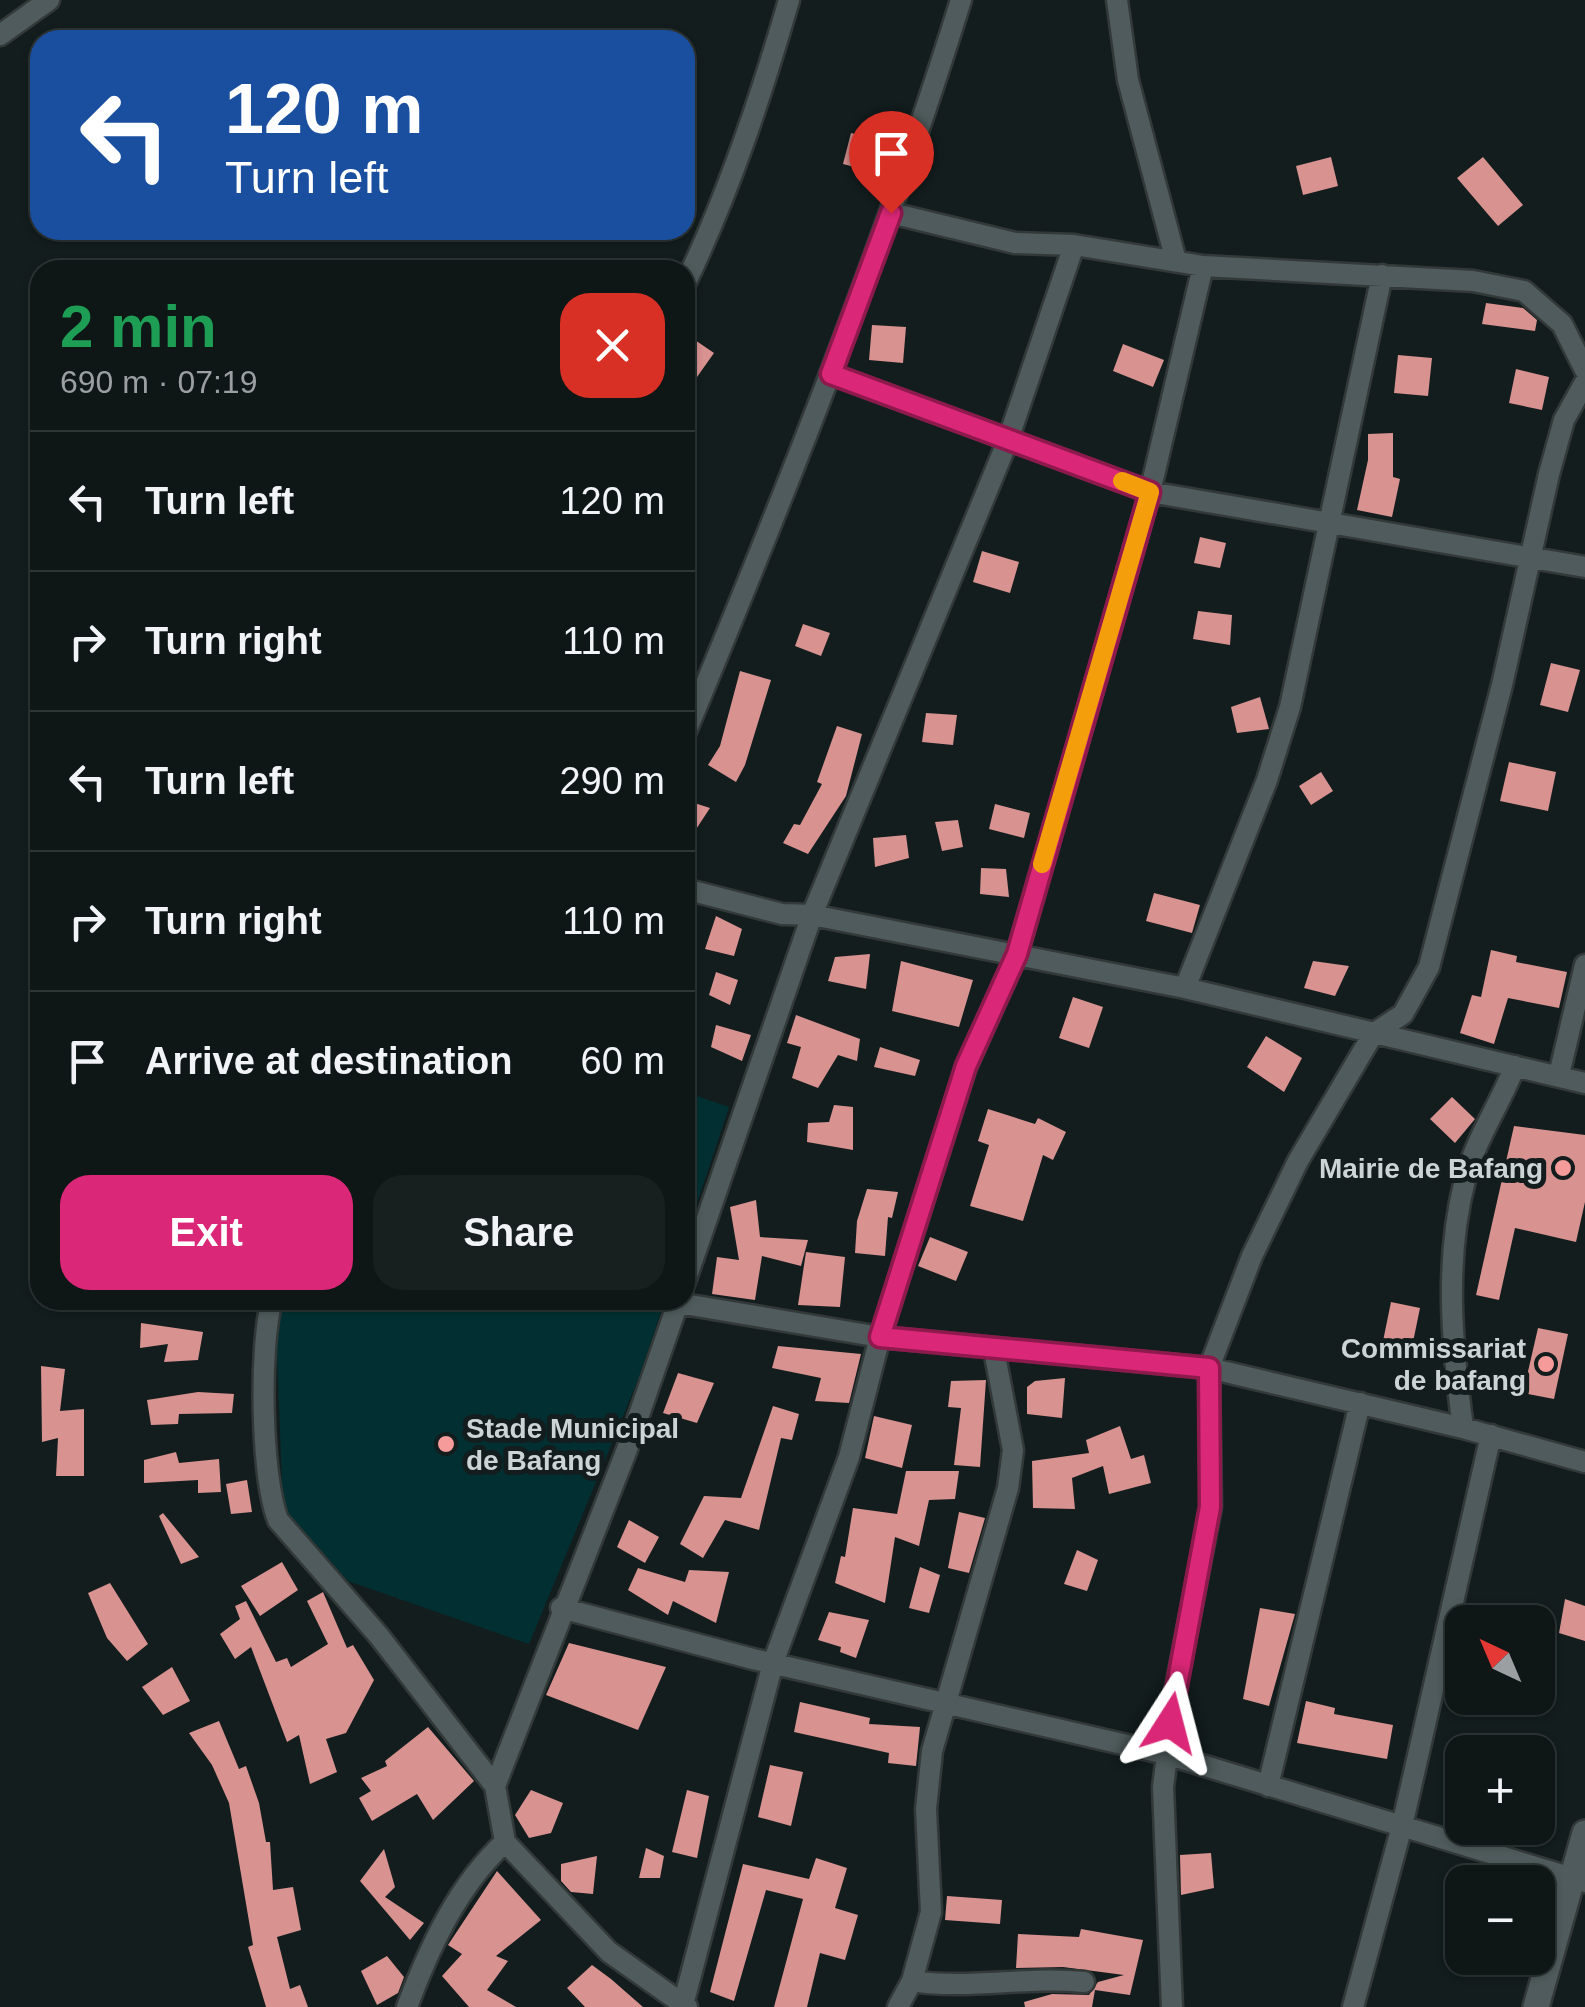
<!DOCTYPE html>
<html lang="en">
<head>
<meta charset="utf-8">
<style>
	body { margin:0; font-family:Arial,sans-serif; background:#171f1f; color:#f1f3f6; height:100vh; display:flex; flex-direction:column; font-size:38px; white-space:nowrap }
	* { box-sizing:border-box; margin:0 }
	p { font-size:32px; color:#9b9fa1 }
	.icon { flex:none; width:55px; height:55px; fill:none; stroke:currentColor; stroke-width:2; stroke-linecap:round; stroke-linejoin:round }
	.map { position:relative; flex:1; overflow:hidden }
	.details { position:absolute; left:30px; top:260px; width:665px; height:1050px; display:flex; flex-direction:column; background:#0e1616; border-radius:30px; box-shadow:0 2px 8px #0004,0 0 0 2px #2e3535 }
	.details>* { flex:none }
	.guide { position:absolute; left:30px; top:30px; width:665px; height:210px; border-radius:30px; box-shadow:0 2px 8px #0004,0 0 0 2px #2e3535; background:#1a4fa0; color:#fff; overflow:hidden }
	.needle { width:65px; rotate:316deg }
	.buttons { position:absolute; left:1445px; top:1605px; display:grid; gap:20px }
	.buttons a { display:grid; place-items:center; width:110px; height:110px; border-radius:20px; background:#0e1616; box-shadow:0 2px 8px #0004,0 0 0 2px #2e3535; font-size:50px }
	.pin { position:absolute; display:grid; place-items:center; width:85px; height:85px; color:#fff; margin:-102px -42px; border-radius:50% 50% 50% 0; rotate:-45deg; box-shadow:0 0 10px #0007 }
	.pin .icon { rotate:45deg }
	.me { position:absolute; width:110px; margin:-55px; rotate:9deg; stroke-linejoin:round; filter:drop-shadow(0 0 8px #0008) }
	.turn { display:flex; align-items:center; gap:35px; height:210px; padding:0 30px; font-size:45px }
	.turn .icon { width:130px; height:130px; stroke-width:2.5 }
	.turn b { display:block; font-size:70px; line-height:85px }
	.round { display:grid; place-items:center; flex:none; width:105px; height:105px; border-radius:30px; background:#171f1f }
	.overview { display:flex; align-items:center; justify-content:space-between; height:170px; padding:0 30px }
	h1 { font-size:60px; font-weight:700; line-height:75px; color:#1e9e55 }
	.cta { display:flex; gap:20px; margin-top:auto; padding:20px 30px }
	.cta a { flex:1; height:115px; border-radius:30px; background:#db2777; color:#fff; font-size:40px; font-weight:700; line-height:115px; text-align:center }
	.cta a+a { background:#171f1f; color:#f1f3f6 }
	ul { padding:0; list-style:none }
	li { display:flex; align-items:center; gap:30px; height:140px; padding:0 30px; border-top:2px solid #2e3535 }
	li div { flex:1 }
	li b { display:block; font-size:38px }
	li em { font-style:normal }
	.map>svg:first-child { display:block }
	.green { fill:#023032 }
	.building { fill:#d89290 }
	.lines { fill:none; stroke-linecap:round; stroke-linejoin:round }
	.minor-casing { stroke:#333939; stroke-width:25 }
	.tertiary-casing { stroke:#333939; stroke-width:30 }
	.minor { stroke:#4f5b5c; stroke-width:20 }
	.tertiary { stroke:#4f5b5c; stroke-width:25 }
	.route-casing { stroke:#8e194d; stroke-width:25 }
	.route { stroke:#db2777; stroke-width:18 }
	.slow { stroke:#f59e0b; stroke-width:18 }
	.poi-dot { fill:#f59b9a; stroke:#131d1e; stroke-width:4 }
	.labels { text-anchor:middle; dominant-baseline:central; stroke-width:10; stroke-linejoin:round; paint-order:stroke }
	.poi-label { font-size:28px; font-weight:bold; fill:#cdd4d5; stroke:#131d1e; text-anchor:end }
</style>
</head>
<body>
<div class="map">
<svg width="1585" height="2007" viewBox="0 0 1585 2007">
	<rect width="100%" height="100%" fill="#131d1e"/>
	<!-- green -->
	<path class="green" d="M685,1092L729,1107L685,1239Z
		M286,1300H665L638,1380L529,1644L348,1581L283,1508L276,1328Z"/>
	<!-- building -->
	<path class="building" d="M851,133L883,141L874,172L843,164Z
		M1331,157L1338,186L1303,195L1296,166Z
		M1483,157L1523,205L1498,226L1457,178Z
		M1486,303L1523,308L1537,320L1535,331L1482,324Z
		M872,325L906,327L903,363L869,360Z
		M692,338L714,353L685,394V347Z
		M1123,344L1164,360L1153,387L1113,371Z
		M1398,355L1432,358L1428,396L1394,393Z
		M1516,369L1549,377L1542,410L1509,403Z
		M1393,433V477L1400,479L1392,517L1357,510L1368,460V434Z
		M1200,537L1226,543L1220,568L1194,563Z
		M982,551L1019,562L1010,593L973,582Z
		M1198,611L1232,615L1230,645L1193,639Z
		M803,624L830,633L821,656L795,646Z
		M1551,663L1580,670L1568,712L1540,705Z
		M740,671L771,680L745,765L736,782L708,765L720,746Z
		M1260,697L1269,729L1237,733L1231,707Z
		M926,713L957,715L953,745L922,742Z
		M837,726L862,734L846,796L808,854L783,843L794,824L800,825L822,784L817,782Z
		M1509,762L1556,772L1548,811L1500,801Z
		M1321,772L1333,791L1311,805L1299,786Z
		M685,800L710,808L685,846Z
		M995,804L1030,813L1024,838L989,829Z
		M958,820L963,847L942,851L935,822Z
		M906,835L909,858L875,867L873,838Z
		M981,868L1006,869L1009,897L980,894Z
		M1154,893L1200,905L1192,933L1146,921Z
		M716,916L742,929L734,956L705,949Z
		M1491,950L1517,956L1516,962L1567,972L1559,1008L1508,998L1494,1044L1460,1033L1472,995L1481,997Z
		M870,954L866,989L828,981L835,957Z
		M901,961L973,980L959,1027L892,1011Z
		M1313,961L1349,966L1335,996L1304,988Z
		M716,972L738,980L730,1005L709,995Z
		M1073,997L1103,1007L1089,1048L1059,1038Z
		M796,1015L860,1039L857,1061L838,1055L818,1088L792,1078L801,1047L787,1043Z
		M716,1025L751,1035L742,1061L711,1047Z
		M1266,1036L1302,1058L1284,1092L1247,1067Z
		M880,1047L920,1060L915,1076L874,1067Z
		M1452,1097L1475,1119L1455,1143L1430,1119Z
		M834,1105L853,1107V1150L807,1142L808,1123L829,1122Z
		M988,1109L1035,1124L1038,1118L1066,1132L1053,1160L1043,1155L1023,1221L970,1206L989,1145L978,1141Z
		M1514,1126L1585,1135V1202L1576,1242L1515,1228L1499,1300L1476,1295Z
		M867,1189L898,1192L892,1218L888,1217L885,1256L855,1253L857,1221Z
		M756,1200L760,1237L808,1240L801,1266L762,1256L755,1300L712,1294L717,1257L739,1260L730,1207Z
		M930,1237L968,1252L956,1281L918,1266Z
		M806,1252L845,1257L840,1307L798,1305Z
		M1391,1302L1420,1308L1412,1347L1383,1341Z
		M141,1323L203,1332L198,1360L164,1362L168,1344L140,1348Z
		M1538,1328L1568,1334L1554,1399L1523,1393Z
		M778,1346L861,1354L849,1403L815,1401L821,1378L772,1368Z
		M41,1366L65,1369L60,1411L84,1409V1476H56L58,1438L42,1442Z
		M678,1373L714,1383L697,1423L663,1413Z
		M1065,1378L1062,1418L1027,1414V1387L1035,1381Z
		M986,1380L980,1467L954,1465L961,1408L948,1407L951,1381Z
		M198,1392L234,1394L232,1413L179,1414L178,1424L151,1425L147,1400Z
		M773,1406L799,1414L792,1440L781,1438L759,1530L725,1520L703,1558L680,1544L704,1496L741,1498Z
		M874,1416L912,1425L902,1468L865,1458Z
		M1120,1426L1131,1459L1144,1455L1151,1483L1109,1494L1103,1466L1072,1478L1075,1509L1033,1508L1032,1461L1089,1453L1086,1440Z
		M176,1452L179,1463L219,1459L221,1492L198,1493V1480L144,1483V1460Z
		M906,1471H959L955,1499L929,1500L919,1546L895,1537L885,1603L835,1583L841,1556L845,1557L853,1508L897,1514Z
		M247,1480L252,1512L231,1514L226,1484Z
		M959,1512L985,1518L969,1573L948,1568Z
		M163,1513L199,1557L181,1564L159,1516Z
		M629,1520L659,1537L645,1563L617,1547Z
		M1077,1550L1098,1560L1087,1591L1064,1584Z
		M282,1562L298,1590L260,1616L241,1586Z
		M920,1567L940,1575L929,1613L909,1608Z
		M638,1568L685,1582L689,1570L729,1572L716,1623L673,1601L668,1615L628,1590Z
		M110,1583L148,1644L127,1661L107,1638L88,1593Z
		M323,1592L347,1648L353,1645L374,1680L346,1733L326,1739L337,1772L310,1784L299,1735L287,1742L251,1647L235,1659L220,1634L240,1619L235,1606L246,1601L276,1662L287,1658L291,1667L328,1644L307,1601Z
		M1565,1599L1585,1606V1641L1559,1633Z
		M1260,1608L1295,1614L1269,1706L1243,1699Z
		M829,1612L869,1620L856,1658L840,1652L841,1647L818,1640Z
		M569,1643L666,1667L638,1730L546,1695Z
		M172,1667L190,1701L163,1715L142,1687Z
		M1306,1701L1335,1708L1334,1714L1393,1725L1387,1759L1297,1743Z
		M800,1702L870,1718L869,1724L920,1727L916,1766L888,1763L889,1753L794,1732Z
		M219,1721L239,1769L246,1766L259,1803L266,1842H270L273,1890L293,1887L301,1930L277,1937L290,1989L300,1985L308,2007H266L248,1947L253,1945L229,1803L212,1765L189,1733Z
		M428,1727L474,1781L433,1820L417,1794L372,1821L359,1798L371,1791L361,1778L387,1766L385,1761Z
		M770,1765L803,1772L791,1826L758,1817Z
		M531,1790L563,1803L551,1833L529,1838L515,1815Z
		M687,1790L709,1796L697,1858L672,1852Z
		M646,1848L664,1856L660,1878H639Z
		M384,1849L395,1887L385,1897L424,1923L410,1940L360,1881Z
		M1211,1853L1214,1888L1181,1895L1180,1855Z
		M597,1856L593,1894L571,1892L561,1881V1864Z
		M816,1858L847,1868L835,1908L858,1915L845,1960L820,1953L807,2007H774L803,1899L766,1890L734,2001L710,1992L743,1864L809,1879Z
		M497,1871L541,1920L496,1956L508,1961L487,1990L516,2007H469L442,1976L462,1954L448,1945Z
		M947,1896L1002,1900L1000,1924L945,1920Z
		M1081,1929L1143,1940L1130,1995L1095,1990L1092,2007H1025L1024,2002L1052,1994L1089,1995L1098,1982L1124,1975L1063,1967L1016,1968L1018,1934L1079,1937Z
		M387,1956L404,1977L398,1993L377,2005L361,1971Z
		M592,1965L611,1979L643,2007H585L567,1988Z"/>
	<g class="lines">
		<defs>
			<path id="minor" d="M1117,0L1128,80L1176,261
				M0,35L49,0
				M891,213L1015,243L1074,245L1203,266L1473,281L1524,291L1562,324L1585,370
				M685,284C729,193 761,97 789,0
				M831,374L1150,492L1585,567
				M685,734C786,492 883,250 961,0
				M685,889L782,914L812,915L1185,988L1585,1083
				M1185,988L1267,780L1290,707L1382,275
				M1559,1075L1585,965
				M685,1282L812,915L1008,440L1074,245
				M272,1300C259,1346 261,1476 278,1520L379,1636L495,1786
				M679,1300L626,1452L495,1786L505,1842L609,1952L687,2007
				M678,1303L880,1337L1209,1368L1463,1428L1585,1462
				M1463,1428C1452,1346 1444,1261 1465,1180C1475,1140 1500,1104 1515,1066
				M561,1608L753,1659L1166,1754L1585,1882
				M1268,1786L1360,1403
				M912,1981C970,1990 1025,1976 1084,1982
				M683,2005L773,1663L849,1457L880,1337L966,1067L1017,954L1150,492L1203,266
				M407,2007C429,1948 458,1885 505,1842
				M898,2007L912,1981L931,1912L926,1809L932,1751L1008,1488L1013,1450L994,1350
				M1172,2007L1163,1787L1175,1692L1211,1507L1209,1368L1252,1256L1298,1161L1373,1034L1403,1014L1429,967L1502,685L1549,474L1564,420L1585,382
				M1353,2007L1402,1826L1491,1435"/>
			<path id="tertiary" d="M1536,2007L1585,1833"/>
		</defs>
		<!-- minor casing -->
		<use href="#minor" class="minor-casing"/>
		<!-- tertiary casing -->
		<use href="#tertiary" class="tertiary-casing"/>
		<!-- minor -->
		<use href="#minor" class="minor"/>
		<!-- tertiary -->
		<use href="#tertiary" class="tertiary"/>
	</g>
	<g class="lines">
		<defs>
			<path id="route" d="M891,213L831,374L1150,492L1017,954L966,1066L880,1337L1209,1368L1210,1507L1170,1723"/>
		</defs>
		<!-- route casing -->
		<use href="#route" class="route-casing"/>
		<!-- route -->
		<use href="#route" class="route"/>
		<!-- slow -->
		<path class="slow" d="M1042,864L1150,492L1122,481"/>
	</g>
	<!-- markers -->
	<g class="poi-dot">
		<circle cx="1563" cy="1168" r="10"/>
		<circle cx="1546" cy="1364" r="10"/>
		<circle cx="446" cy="1444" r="10"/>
	</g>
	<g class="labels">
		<!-- poi labels -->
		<g class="poi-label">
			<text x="1543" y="1168">Mairie de Bafang</text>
			<text x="1526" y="1348">Commissariat<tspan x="1526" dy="32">de bafang</tspan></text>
			<text x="466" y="1428" text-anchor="start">Stade Municipal<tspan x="466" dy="32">de Bafang</tspan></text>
		</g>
	</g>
</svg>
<div class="buttons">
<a><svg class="needle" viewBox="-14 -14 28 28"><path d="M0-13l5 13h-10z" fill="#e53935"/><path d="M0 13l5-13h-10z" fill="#9b9fa1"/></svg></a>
<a>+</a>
<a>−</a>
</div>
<div class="pin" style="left:891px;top:213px;background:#d93025"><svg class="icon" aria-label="arrive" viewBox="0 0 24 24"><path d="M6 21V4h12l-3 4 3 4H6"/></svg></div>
<svg class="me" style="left:1170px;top:1723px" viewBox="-20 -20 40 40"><path d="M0-17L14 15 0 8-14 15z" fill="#db2777" stroke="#fff" stroke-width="4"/></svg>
<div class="guide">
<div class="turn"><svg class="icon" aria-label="left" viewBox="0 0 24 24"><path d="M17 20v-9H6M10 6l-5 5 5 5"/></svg><div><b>120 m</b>Turn left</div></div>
</div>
<section class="details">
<div class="overview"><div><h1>2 min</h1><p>690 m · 07:19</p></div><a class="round" style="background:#d93025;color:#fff"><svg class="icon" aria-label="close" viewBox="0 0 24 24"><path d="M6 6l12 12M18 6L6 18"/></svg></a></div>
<ul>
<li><svg class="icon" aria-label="left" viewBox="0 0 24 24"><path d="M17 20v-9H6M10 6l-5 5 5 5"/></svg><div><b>Turn left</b></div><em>120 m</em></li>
<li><svg class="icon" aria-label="right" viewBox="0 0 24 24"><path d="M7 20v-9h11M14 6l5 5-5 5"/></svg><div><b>Turn right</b></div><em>110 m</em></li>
<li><svg class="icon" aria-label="left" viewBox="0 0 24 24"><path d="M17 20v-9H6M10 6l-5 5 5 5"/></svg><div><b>Turn left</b></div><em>290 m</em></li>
<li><svg class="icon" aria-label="right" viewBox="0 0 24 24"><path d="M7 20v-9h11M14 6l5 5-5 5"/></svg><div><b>Turn right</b></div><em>110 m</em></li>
<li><svg class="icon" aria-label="arrive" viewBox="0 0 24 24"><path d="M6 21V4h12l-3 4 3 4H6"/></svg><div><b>Arrive at destination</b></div><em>60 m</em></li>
</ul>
<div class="cta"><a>Exit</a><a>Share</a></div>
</section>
</div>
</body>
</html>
